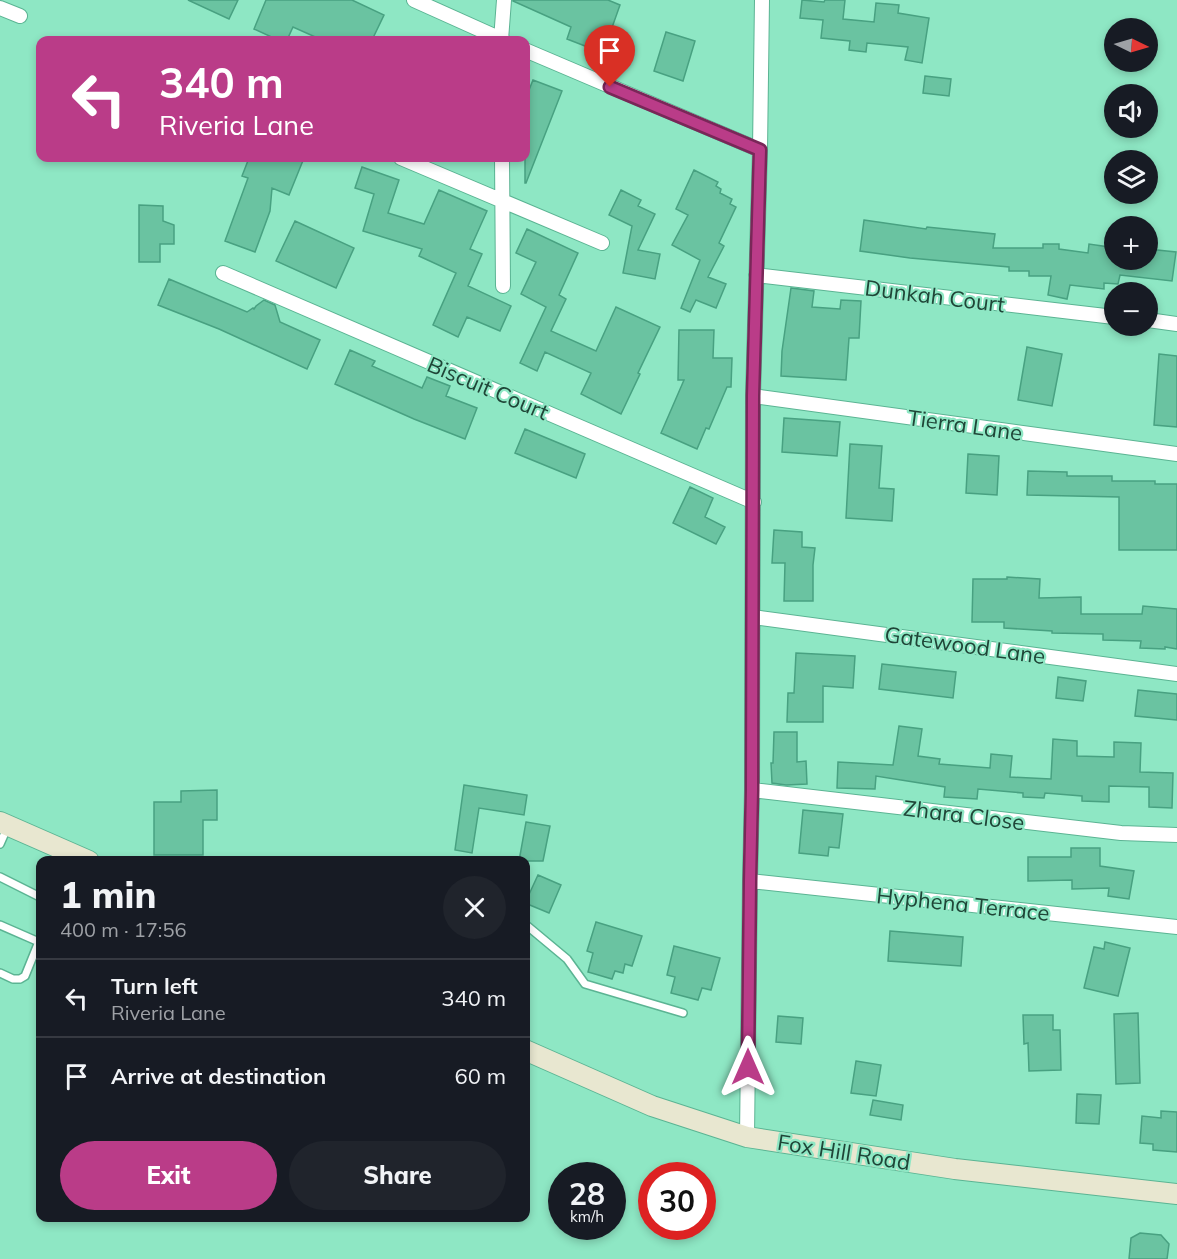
<!DOCTYPE html>
<html lang="en">
<head>
<meta charset="utf-8">
<style>
	body { margin:0; font-family:Mulish,sans-serif; background:#20242c; color:#f1f3f6; height:100vh; display:flex; flex-direction:column; font-size:22px; white-space:nowrap }
	* { box-sizing:border-box; margin:0 }
	p { font-size:20px; color:#9ea1a6 }
	.icon { flex:none; width:33px; height:33px; fill:none; stroke:currentColor; stroke-width:2; stroke-linecap:round; stroke-linejoin:round }
	.map { position:relative; flex:1; overflow:hidden }
	.sheet { position:absolute; left:36px; top:856px; width:494px; height:366px; display:flex; flex-direction:column; background:#171b24; border-radius:12px; box-shadow:0 3px 9px #0003 }
	.sheet>* { flex:none }
	.top-card { position:absolute; left:36px; top:36px; width:494px; height:126px; border-radius:12px; box-shadow:0 3px 9px #0003; background:#ba3c88; color:#fff; overflow:hidden }
	.needle { width:39px; rotate:95deg }
	.fabs { position:absolute; left:1104px; top:18px; display:grid; gap:12px }
	.fabs a { display:grid; place-items:center; width:54px; height:54px; border-radius:50%; background:#171b24; box-shadow:0 3px 9px #0003; font-size:30px }
	.speed { position:absolute; left:548px; top:1162px; display:flex; gap:12px; font-size:30px; font-weight:700; text-align:center }
	.speed>* { display:grid; place-content:center; width:78px; height:78px; border-radius:50%; background:#171b24; box-shadow:0 3px 9px #0003; line-height:1 }
	.speed small { font-size:15px; font-weight:400 }
	.speed .limit { border:9px solid #d22; background:#fff; color:#111 }
	.pin { position:absolute; display:grid; place-items:center; width:51px; height:51px; color:#fff; margin:-62px -26px; border-radius:50% 50% 50% 0; rotate:-45deg; box-shadow:0 0 6px #0007 }
	.pin .icon { rotate:45deg }
	.me { position:absolute; width:66px; margin:-33px; rotate:0deg; stroke-linejoin:round; filter:drop-shadow(0 0 4px #0008) }
	.turn { display:flex; align-items:center; gap:21px; height:126px; padding:0 24px; font-size:27px }
	.turn .icon { width:78px; height:78px; stroke-width:2.5 }
	.turn b { display:block; font-size:42px; line-height:51px }
	.round { display:grid; place-items:center; flex:none; width:63px; height:63px; border-radius:32px; background:#20242c }
	.head { display:flex; align-items:center; justify-content:space-between; height:102px; padding:0 24px }
	h1 { font-size:36px; font-weight:800; line-height:45px }
	.button { display:flex; gap:12px; margin-top:auto; padding:12px 24px }
	.button a { flex:1; height:69px; border-radius:36px; background:#ba3c88; color:#fff; font-size:24px; font-weight:800; line-height:69px; text-align:center }
	.button a+a { background:#20242c; color:#f1f3f6 }
	ul { padding:0; list-style:none }
	li { display:flex; align-items:center; gap:18px; height:78px; padding:0 24px; border-top:2px solid #363941 }
	li div { flex:1 }
	li b { display:block; font-size:22px }
	li em { font-style:normal }
	.map>svg:first-child { display:block }
	.building { fill:#6ac3a1; stroke:#48a181; stroke-width:1.5 }
	.lines { fill:none; stroke-linecap:round; stroke-linejoin:round }
	.service-casing { stroke:#5bb493; stroke-width:10 }
	.minor-casing { stroke:#5bb493; stroke-width:16 }
	.secondary-casing { stroke:#5bb493; stroke-width:22 }
	.service { stroke:#fff; stroke-width:7 }
	.minor { stroke:#fff; stroke-width:14 }
	.secondary { stroke:#e8e7d0; stroke-width:20 }
	.route-casing { stroke:#792758; stroke-width:15 }
	.route { stroke:#ba3c88; stroke-width:10 }
	.labels { text-anchor:middle; dominant-baseline:central; stroke-width:4.5; stroke-linejoin:round; paint-order:stroke }
	.street-label { font-size:22px; fill:#1f4537; stroke:#8ee7c4 }
</style>
</head>
<body>
<div class="map">
<svg width="1177" height="1259" viewBox="0 0 1177 1259">
	<rect width="100%" height="100%" fill="#8ee7c4"/>
	<!-- building -->
	<path class="building" d="M188,0H238L229,19Z
		M266,0H352L384,15L372,40H322L293,27L287,40H278L254,29Z
		M513,0H608L620,5L603,53L567,39L571,27L513,1Z
		M802,0L824,2L825,0H845L843,19L874,22L876,3L899,5L898,13L929,18L922,63L905,60L908,47L867,43L866,52L849,50L850,41L821,38L823,20L800,18Z
		M666,32L695,41L683,81L654,71Z
		M925,76L951,79L949,96L923,93Z
		M533,80L562,91L526,183H525V100Z
		M249,158H304L289,195L272,188L270,211L255,252L225,241L248,178L242,176Z
		M362,167L399,180L388,213L424,224L439,190L487,211L470,249L482,254L468,286L511,306L500,331L467,317L458,337L433,325L456,273L419,256L422,249L363,231L374,194L355,188Z
		M694,170L718,182L716,186L721,189L720,193L732,199L730,204L736,207L719,243L724,246L708,277L726,284L716,308L696,300L690,312L681,308L700,260L672,245L688,215L676,209Z
		M621,190L641,200L638,206L655,214L638,250L660,254L655,279L623,273L632,226L609,215Z
		M139,205L163,206V221L174,225V244H160V262H139Z
		M864,220L926,229L927,227L995,234L993,248H1043V244H1059V249L1088,253L1089,244L1109,247L1108,255L1114,256V260H1148V249L1176,252L1172,281L1120,275L1118,284L1104,283V289L1070,285L1067,299L1048,295L1051,276H1029V271H1009V267L910,258L860,251Z
		M295,221L354,248L336,288L276,261Z
		M527,229L578,253L559,295L566,299L551,331L596,351L616,307L660,327L638,373L640,374L621,414L581,394L591,373L545,352L537,371L520,363L546,307L521,294L536,262L516,253Z
		M169,279L247,312L253,308L254,309L256,306L264,300L275,305L280,322L320,340L307,369L219,329L158,305Z
		M791,288L814,291L812,307L840,309L841,300L861,301L859,338H849L846,380L781,376L782,351Z
		M679,330H714L713,358H732L731,387H727L709,429L706,428L697,449L661,433L684,380H678Z
		M1027,347L1062,354L1052,406L1018,400Z
		M350,350L375,361L372,366L422,388L427,377L450,386L446,396L477,408L465,439L414,419L335,384Z
		M1159,354L1177,356V427L1154,425Z
		M784,418L840,422L837,456L782,452Z
		M525,429L585,454L576,478L515,453Z
		M850,444L882,446L879,488L894,489L892,521L846,518Z
		M968,454L999,456L997,495L966,493Z
		M1028,471L1067,472V476H1112V481H1155V484H1177V550H1119V497L1027,495Z
		M690,487L713,498L705,517L725,527L716,544L673,523Z
		M774,530L802,532V547L815,548L813,565V601H784L785,563H772Z
		M1007,577L1040,579L1039,598L1081,597V614H1142L1143,606L1177,609V649L1165,647V649L1140,648L1141,641L1103,640V634L1052,633V631L1004,628V622H972L973,579H1007Z
		M796,653L855,656L853,688L823,686V722H787L788,693H794Z
		M882,664L956,672L953,698L879,689Z
		M1058,677L1086,681L1083,701L1056,698Z
		M1138,690L1177,694V720L1135,716Z
		M899,726L922,729L918,756L940,759L939,764L990,768L991,754L1012,756L1010,777L1051,779L1053,739L1077,741V756L1114,757V742L1141,743L1140,772L1173,773L1172,808L1149,807V787L1109,786V802L1082,801V796L1045,793L1044,798L1023,797V793L978,789L977,799L944,797L945,787L876,776L875,789L837,788L838,762L893,765Z
		M774,732H797V762L806,761L807,784L786,785L772,783L771,763H773Z
		M464,785L527,795L524,815L479,808L472,853L455,850Z
		M217,790V820H203V855H154V802H181V791Z
		M803,810L843,814L839,848L829,847L828,856L799,853Z
		M526,822L550,826L543,861H519Z
		M1071,848H1100V866L1134,871L1129,899L1108,896L1109,888L1072,889V880L1028,881V857H1071Z
		M538,875L561,885L549,913L525,903Z
		M596,922L642,936L632,966L625,964L623,973L615,971L612,979L588,972L593,953L587,951Z
		M890,931L963,937L961,966L888,961Z
		M1105,942L1130,948L1118,996L1084,988L1094,947L1104,949Z
		M674,946L720,958L711,990L702,988L698,1000L671,993L675,977L667,975Z
		M1138,1013L1140,1083L1116,1084L1114,1014Z
		M1023,1015H1053V1030H1060L1061,1070L1029,1071L1028,1043L1024,1044Z
		M778,1016L803,1018L801,1044L776,1042Z
		M856,1061L881,1065L876,1096L851,1093Z
		M1077,1094L1101,1095L1099,1124L1076,1123Z
		M873,1100L903,1105L901,1120L870,1115Z
		M1161,1111L1177,1112V1152L1153,1150V1144L1140,1143L1142,1116L1161,1118Z
		M1140,1233L1161,1235L1169,1244L1167,1259H1129L1131,1238Z"/>
	<g class="lines">
		<defs>
			<path id="service" d="M0,844L7,828
				M0,877L40,897
				M525,924L567,959L585,984L683,1013
				M0,925L39,942
				M0,973L13,979H20L25,976L40,939"/>
			<path id="minor" d="M414,0L503,40
				M0,8L20,16
				M501,40L504,0
				M525,50L760,150
				M401,158L602,243
				M502,158L503,286
				M223,273L754,502
				M756,275L1114,317
				M1148,320L1177,324
				M753,396L1177,454
				M753,617L1177,674
				M752,790L1121,833L1177,835
				M750,881L1177,927
				M747,1137L750,881L752,790L753,396L760,150L762,0"/>
			<path id="secondary" d="M0,822L89,861
				M525,1050L652,1106L747,1137L955,1169L1177,1194"/>
		</defs>
		<!-- service casing -->
		<use href="#service" class="service-casing"/>
		<!-- minor casing -->
		<use href="#minor" class="minor-casing"/>
		<!-- secondary casing -->
		<use href="#secondary" class="secondary-casing"/>
		<!-- service -->
		<use href="#service" class="service"/>
		<!-- minor -->
		<use href="#minor" class="minor"/>
		<!-- secondary -->
		<use href="#secondary" class="secondary"/>
	</g>
	<g class="lines">
		<defs>
			<path id="route" d="M610,87L760,150L753,396L752,790L750,881L748,1067"/>
		</defs>
		<!-- route casing -->
		<use href="#route" class="route-casing"/>
		<!-- route -->
		<use href="#route" class="route"/>
	</g>
	<g class="labels">
		<!-- street labels -->
		<g class="street-label">
			<text transform="translate(935 296) rotate(7)">Dunkah Court</text>
			<text transform="translate(488 388) rotate(23)">Biscuit Court</text>
			<text transform="translate(965 425) rotate(8)">Tierra Lane</text>
			<text transform="translate(965 645) rotate(8)">Gatewood Lane</text>
			<text transform="translate(964 815) rotate(7)">Zhara Close</text>
			<text transform="translate(963 904) rotate(6)">Hyphena Terrace</text>
			<text transform="translate(844 1152) rotate(9)">Fox Hill Road</text>
		</g>
	</g>
</svg>
<div class="fabs">
<a><svg class="needle" viewBox="-14 -14 28 28"><path d="M0-13l5 13h-10z" fill="#e53935"/><path d="M0 13l5-13h-10z" fill="#9ea1a6"/></svg></a>
<a><svg class="icon" aria-label="sound" viewBox="0 0 24 24"><path d="M4 9h4l5-4v14l-5-4H4zM17 9q2 3 0 6"/></svg></a>
<a><svg class="icon" aria-label="layers" viewBox="0 0 24 24"><path d="M12 4l9 5-9 5-9-5zM3 14l9 5 9-5"/></svg></a>
<a>+</a>
<a>−</a>
</div>
<div class="speed"><div>28<small>km/h</small></div><div class="limit">30</div></div>
<div class="pin" style="left:610px;top:87px;background:#d93025"><svg class="icon" aria-label="arrive" viewBox="0 0 24 24"><path d="M6 21V4h12l-3 4 3 4H6"/></svg></div>
<svg class="me" style="left:748px;top:1067px" viewBox="-20 -20 40 40"><path d="M0-17L14 15 0 8-14 15z" fill="#ba3c88" stroke="#fff" stroke-width="4"/></svg>
<div class="top-card">
<div class="turn"><svg class="icon" aria-label="left" viewBox="0 0 24 24"><path d="M17 20v-9H6M10 6l-5 5 5 5"/></svg><div><b>340 m</b>Riveria Lane</div></div>
</div>
<section class="sheet">
<div class="head"><div><h1>1 min</h1><p>400 m · 17:56</p></div><a class="round"><svg class="icon" aria-label="close" viewBox="0 0 24 24"><path d="M6 6l12 12M18 6L6 18"/></svg></a></div>
<ul>
<li><svg class="icon" aria-label="left" viewBox="0 0 24 24"><path d="M17 20v-9H6M10 6l-5 5 5 5"/></svg><div><b>Turn left</b><p>Riveria Lane</p></div><em>340 m</em></li>
<li><svg class="icon" aria-label="arrive" viewBox="0 0 24 24"><path d="M6 21V4h12l-3 4 3 4H6"/></svg><div><b>Arrive at destination</b></div><em>60 m</em></li>
</ul>
<div class="button"><a>Exit</a><a>Share</a></div>
</section>
</div>
</body>
</html>
